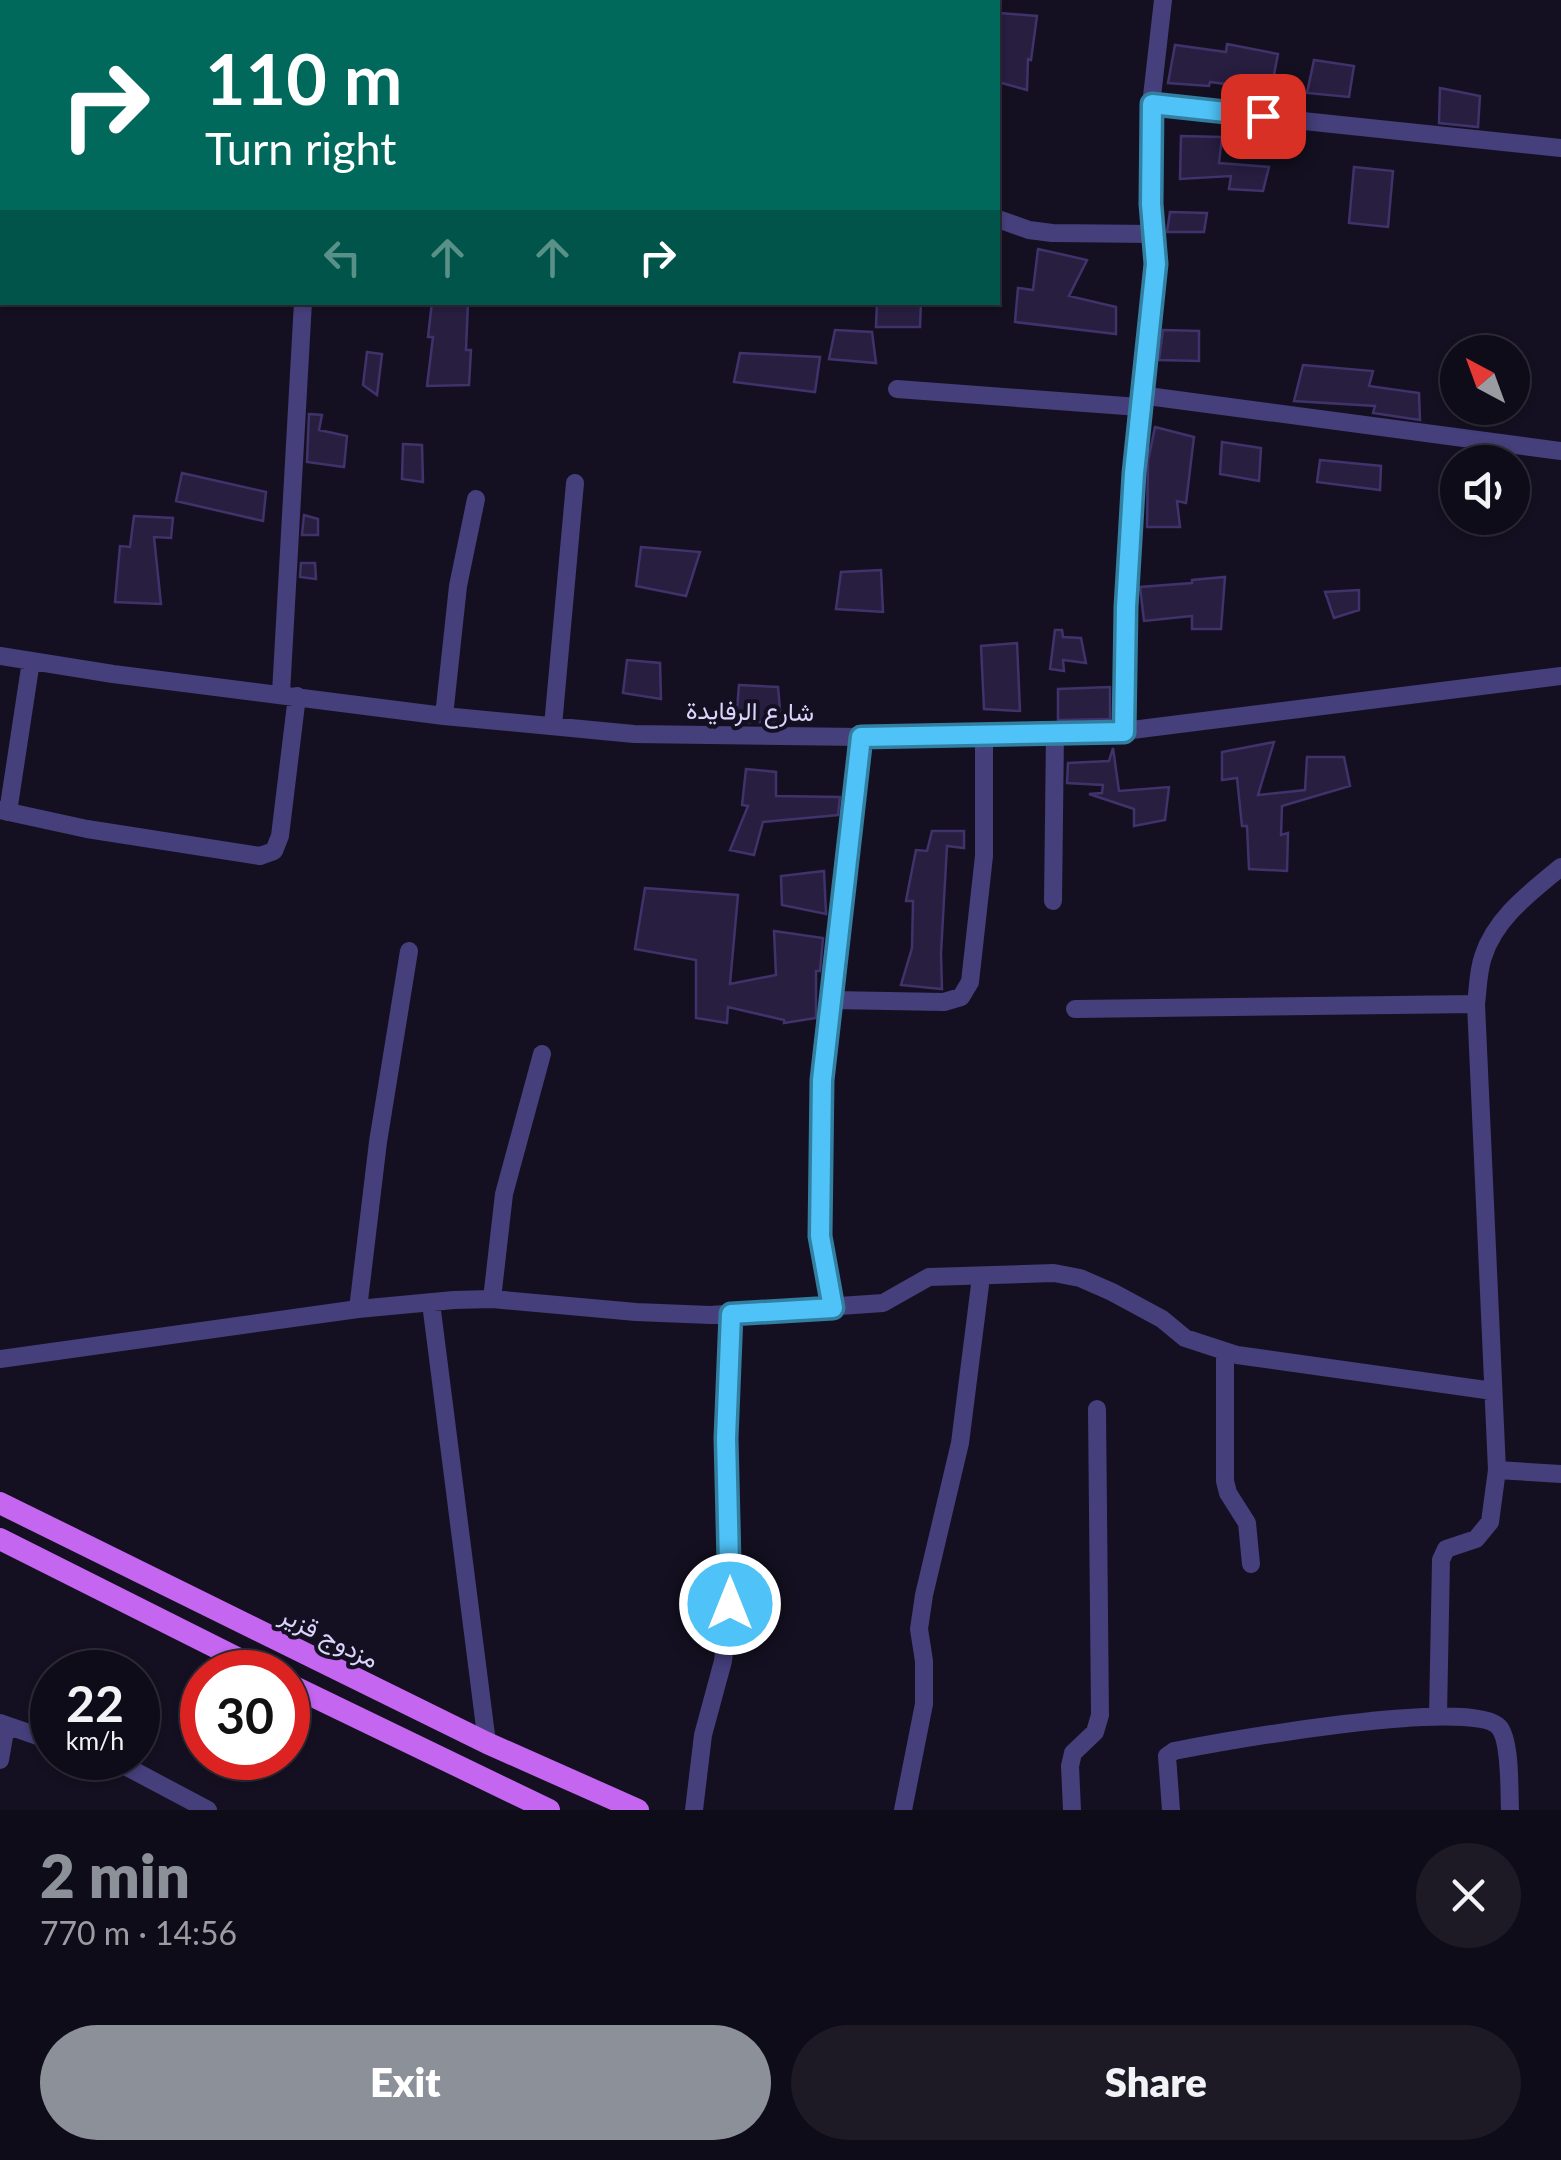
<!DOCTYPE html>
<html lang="en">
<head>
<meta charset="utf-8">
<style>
	body { margin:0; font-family:Lato,Vazirmatn,sans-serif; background:#1d1a26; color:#f1f3f6; height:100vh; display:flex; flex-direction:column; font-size:38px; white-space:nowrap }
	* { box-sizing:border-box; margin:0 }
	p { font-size:32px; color:#9b9ba2 }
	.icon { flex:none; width:55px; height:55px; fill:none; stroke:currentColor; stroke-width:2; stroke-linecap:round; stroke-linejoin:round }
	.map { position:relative; height:1810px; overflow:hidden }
	.sheet { display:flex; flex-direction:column; background:#0f0c19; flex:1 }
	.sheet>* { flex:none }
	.hud { position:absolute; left:0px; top:0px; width:1000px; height:305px; box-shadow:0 2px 8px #0004,0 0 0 2px #2f2c38; background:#00695c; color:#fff; overflow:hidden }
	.needle { width:65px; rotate:319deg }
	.buttons { position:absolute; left:1440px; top:335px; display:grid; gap:20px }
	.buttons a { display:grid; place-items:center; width:90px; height:90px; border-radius:50%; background:#0f0c19; box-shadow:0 2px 8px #0004,0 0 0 2px #2f2c38; font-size:50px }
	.speed { position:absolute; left:30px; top:1650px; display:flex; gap:20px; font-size:50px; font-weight:700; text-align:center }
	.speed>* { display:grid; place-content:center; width:130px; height:130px; border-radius:50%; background:#0f0c19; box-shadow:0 2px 8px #0004,0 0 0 2px #2f2c38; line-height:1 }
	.speed small { font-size:25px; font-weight:400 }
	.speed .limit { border:15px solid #d22; background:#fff; color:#111 }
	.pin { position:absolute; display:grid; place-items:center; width:85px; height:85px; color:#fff; margin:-42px; border-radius:20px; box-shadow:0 5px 15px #0006 }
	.me { position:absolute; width:110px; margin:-55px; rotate:0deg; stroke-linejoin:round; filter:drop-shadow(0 0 8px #0008) }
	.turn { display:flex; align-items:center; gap:35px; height:210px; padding:0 40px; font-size:45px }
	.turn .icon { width:130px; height:130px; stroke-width:2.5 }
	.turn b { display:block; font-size:70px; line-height:85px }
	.lanes { display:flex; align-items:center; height:95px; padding:0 40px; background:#0003; justify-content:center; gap:50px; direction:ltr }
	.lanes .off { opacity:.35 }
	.round { display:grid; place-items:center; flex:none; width:105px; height:105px; border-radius:52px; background:#1d1a26 }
	.overview { display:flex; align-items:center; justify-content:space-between; height:170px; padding:0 40px }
	h1 { font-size:60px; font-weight:800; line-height:75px; color:#8c9099 }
	.cta { display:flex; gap:20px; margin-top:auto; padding:20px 40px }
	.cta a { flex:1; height:115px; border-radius:60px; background:#8c9099; color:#fff; font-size:40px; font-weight:800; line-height:115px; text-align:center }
	.cta a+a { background:#1d1a26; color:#f1f3f6 }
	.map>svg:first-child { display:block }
	.building { fill:#271e40; stroke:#40326a; stroke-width:2.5 }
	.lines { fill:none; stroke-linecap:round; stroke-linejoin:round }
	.minor { stroke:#453f7b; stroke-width:18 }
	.major { stroke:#c466f0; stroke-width:22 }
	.route-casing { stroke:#337fa1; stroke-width:25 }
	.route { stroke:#4fc3f7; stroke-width:18 }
	.labels { text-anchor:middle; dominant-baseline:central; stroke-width:8; stroke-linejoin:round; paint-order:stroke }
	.street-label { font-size:25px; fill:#dbd4fb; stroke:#141021 }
</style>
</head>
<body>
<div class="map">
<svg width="1561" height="1810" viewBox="0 0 1561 1810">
	<rect width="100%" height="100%" fill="#141021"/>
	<!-- building -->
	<path class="building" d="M1000,13L1037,16L1031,60L1028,59L1027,90L998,82Z
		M1227,44L1278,54L1271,90L1210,82L1209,86L1168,83L1175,45L1226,52Z
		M1314,60L1354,66L1349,97L1307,93Z
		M1440,88L1480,96L1478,127L1439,123Z
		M1181,136L1222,137L1219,163L1269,167L1263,191L1229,189L1231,176L1180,179Z
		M1354,167L1393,171L1388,227L1349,223Z
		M1170,212L1207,213L1204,232H1167Z
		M1038,249L1087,260L1069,296L1116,307V334L1015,322L1018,288L1033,290Z
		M432,302H468L466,350H471L469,385L427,386L433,337H428Z
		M877,302H921L920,327H876Z
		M835,330L872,332L876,363L829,359Z
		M1163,330L1199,331V361L1159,360Z
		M367,352L382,354L377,395L363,385Z
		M740,353L820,357L815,392L734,382Z
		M1303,365L1373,371L1369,386L1419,393L1420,420L1373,413L1375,406L1294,401Z
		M309,414L322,415L319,430L347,436L344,467L307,462Z
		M1155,427L1194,437L1186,503L1177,501L1180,527H1147L1148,461Z
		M1222,442L1261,448L1259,481L1220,474Z
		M403,444L422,445L423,482L402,479Z
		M1320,460L1381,466L1380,490L1317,482Z
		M182,473L266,492L263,521L176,501Z
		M304,515L318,519V535H302Z
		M134,516L173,518L171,538L154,537L161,604L115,602L120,546L130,547Z
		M641,547L700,552L686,596L636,586Z
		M301,563H315L316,579L300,577Z
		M881,570L883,612L836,609L841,572Z
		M1225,577L1221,629H1192V616L1144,621L1140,587L1192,583V580Z
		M1359,590V610L1334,618L1325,592Z
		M1055,630H1062L1063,637L1081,638L1086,663L1063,660L1064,671L1050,669Z
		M1017,643L1020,711L984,709L981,646Z
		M627,660L660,663L661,699L623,693Z
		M739,685L778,687L781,721L736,723Z
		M1110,687V719L1058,720V689Z
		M1274,742L1258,795L1305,790L1307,757H1344L1350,786L1282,806L1281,835L1288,833L1287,871L1249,869L1247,826H1242L1237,778L1222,780V752Z
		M1113,748L1119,791L1169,787L1165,820L1134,826V809L1089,794L1102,793L1103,785L1067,783L1068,763L1109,761Z
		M746,769L776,772V796L840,797L838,815L763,822L754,855L730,850L748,806L742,805Z
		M932,831H964V848L947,846L941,953L942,989L901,985L912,948L913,901H906L909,885L916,850L927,851Z
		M824,871L826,914L782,905L781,876Z
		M645,888L738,895L730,984L776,975L774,931L823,938L820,971H816V1018L784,1023V1020L728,1007L727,1023L696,1018V960L635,949Z"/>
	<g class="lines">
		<!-- minor -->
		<path class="minor" d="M2,0L42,2
			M100,2V0
			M218,2L221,0
			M377,2L381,0
			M881,2V0
			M1151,105L1561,148
			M0,123L2,122
			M998,219L1029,230L1052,233L1154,234
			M897,389L1139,407
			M1140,395L1561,451
			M0,656L113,674L444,716L634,734L861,737L1124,731L1561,676
			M281,693L303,302
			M444,716L458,586L476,499
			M553,726L575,483
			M1124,731L1126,607L1139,407L1156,264L1151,204V105L1163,0
			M0,810L87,829L260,856L274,851L280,836L297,696
			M8,812L31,661
			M1053,901L1055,733
			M832,1000L944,1002L961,997L970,982L984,856V735
			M1075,1009L1476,1004
			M492,1299L504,1194L542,1054
			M431,1303L487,1743
			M833,1308L820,1236L822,1079L861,737
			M358,1309L378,1142L409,951
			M1225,1352V1481L1228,1493L1247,1523L1251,1564
			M0,1359L358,1309L454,1300L492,1299L636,1312L710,1315L883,1303L929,1277L1054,1273L1080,1278L1112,1292L1162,1319L1185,1338L1237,1355L1493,1391
			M1497,1470L1561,1474
			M1438,1716L1441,1560L1446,1549L1476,1539L1490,1522L1497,1470L1476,1004C1478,989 1478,971 1483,957C1495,918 1531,892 1561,867
			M0,1723L52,1741
			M100,1758L127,1767L208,1810
			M0,1760L6,1725
			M694,1810L703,1735L723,1661L730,1604L726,1439L731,1314
			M903,1810L924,1704V1661L919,1629L924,1595L960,1443L981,1277
			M1072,1810L1070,1766L1073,1753L1095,1732L1100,1715L1097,1409
			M1171,1810L1167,1756L1174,1751C1221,1742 1472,1696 1499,1727C1511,1741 1509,1791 1510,1810"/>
		<!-- major -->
		<path class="major" d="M0,1503L487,1743L638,1810
			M0,1539L265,1672
			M288,1684L549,1810"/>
	</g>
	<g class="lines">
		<defs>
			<path id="route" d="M730,1604L726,1438L731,1314L833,1308L820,1236L822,1080L861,737L1124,732L1126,607L1134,473L1156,264L1151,204L1152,104L1263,116"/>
		</defs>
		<!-- route casing -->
		<use href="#route" class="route-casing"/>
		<!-- route -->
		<use href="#route" class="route"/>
	</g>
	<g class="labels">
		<!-- street labels -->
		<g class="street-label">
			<text transform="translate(750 710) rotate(1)">شارع الرفايدة</text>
			<text transform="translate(330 1636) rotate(27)">مزدوج قزير</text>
		</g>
	</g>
</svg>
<div class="buttons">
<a><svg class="needle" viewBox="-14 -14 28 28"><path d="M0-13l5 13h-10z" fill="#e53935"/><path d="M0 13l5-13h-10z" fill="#9b9ba2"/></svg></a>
<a><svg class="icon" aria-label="sound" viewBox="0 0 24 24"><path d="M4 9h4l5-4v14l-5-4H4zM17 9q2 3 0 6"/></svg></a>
</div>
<div class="speed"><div>22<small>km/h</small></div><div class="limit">30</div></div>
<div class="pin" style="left:1263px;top:116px;background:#d93025"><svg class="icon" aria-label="arrive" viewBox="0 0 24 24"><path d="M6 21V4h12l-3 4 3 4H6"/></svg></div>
<svg class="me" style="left:730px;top:1604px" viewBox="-20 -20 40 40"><circle r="17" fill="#4fc3f7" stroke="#fff" stroke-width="3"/><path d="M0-11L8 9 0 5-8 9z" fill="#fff"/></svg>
<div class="hud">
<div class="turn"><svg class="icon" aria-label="right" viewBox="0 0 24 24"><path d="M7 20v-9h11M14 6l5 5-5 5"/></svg><div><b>110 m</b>Turn right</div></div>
<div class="lanes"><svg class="icon off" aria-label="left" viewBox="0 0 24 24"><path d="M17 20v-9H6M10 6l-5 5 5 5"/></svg><svg class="icon off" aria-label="ahead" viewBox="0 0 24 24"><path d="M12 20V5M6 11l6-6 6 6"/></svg><svg class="icon off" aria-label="ahead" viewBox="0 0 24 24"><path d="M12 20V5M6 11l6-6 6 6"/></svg><svg class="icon" aria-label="right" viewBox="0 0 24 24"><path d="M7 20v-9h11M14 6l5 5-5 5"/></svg></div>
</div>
</div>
<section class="sheet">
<div class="overview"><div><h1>2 min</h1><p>770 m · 14:56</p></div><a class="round"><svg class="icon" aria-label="close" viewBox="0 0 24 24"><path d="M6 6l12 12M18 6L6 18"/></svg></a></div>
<div class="cta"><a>Exit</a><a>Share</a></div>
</section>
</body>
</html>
